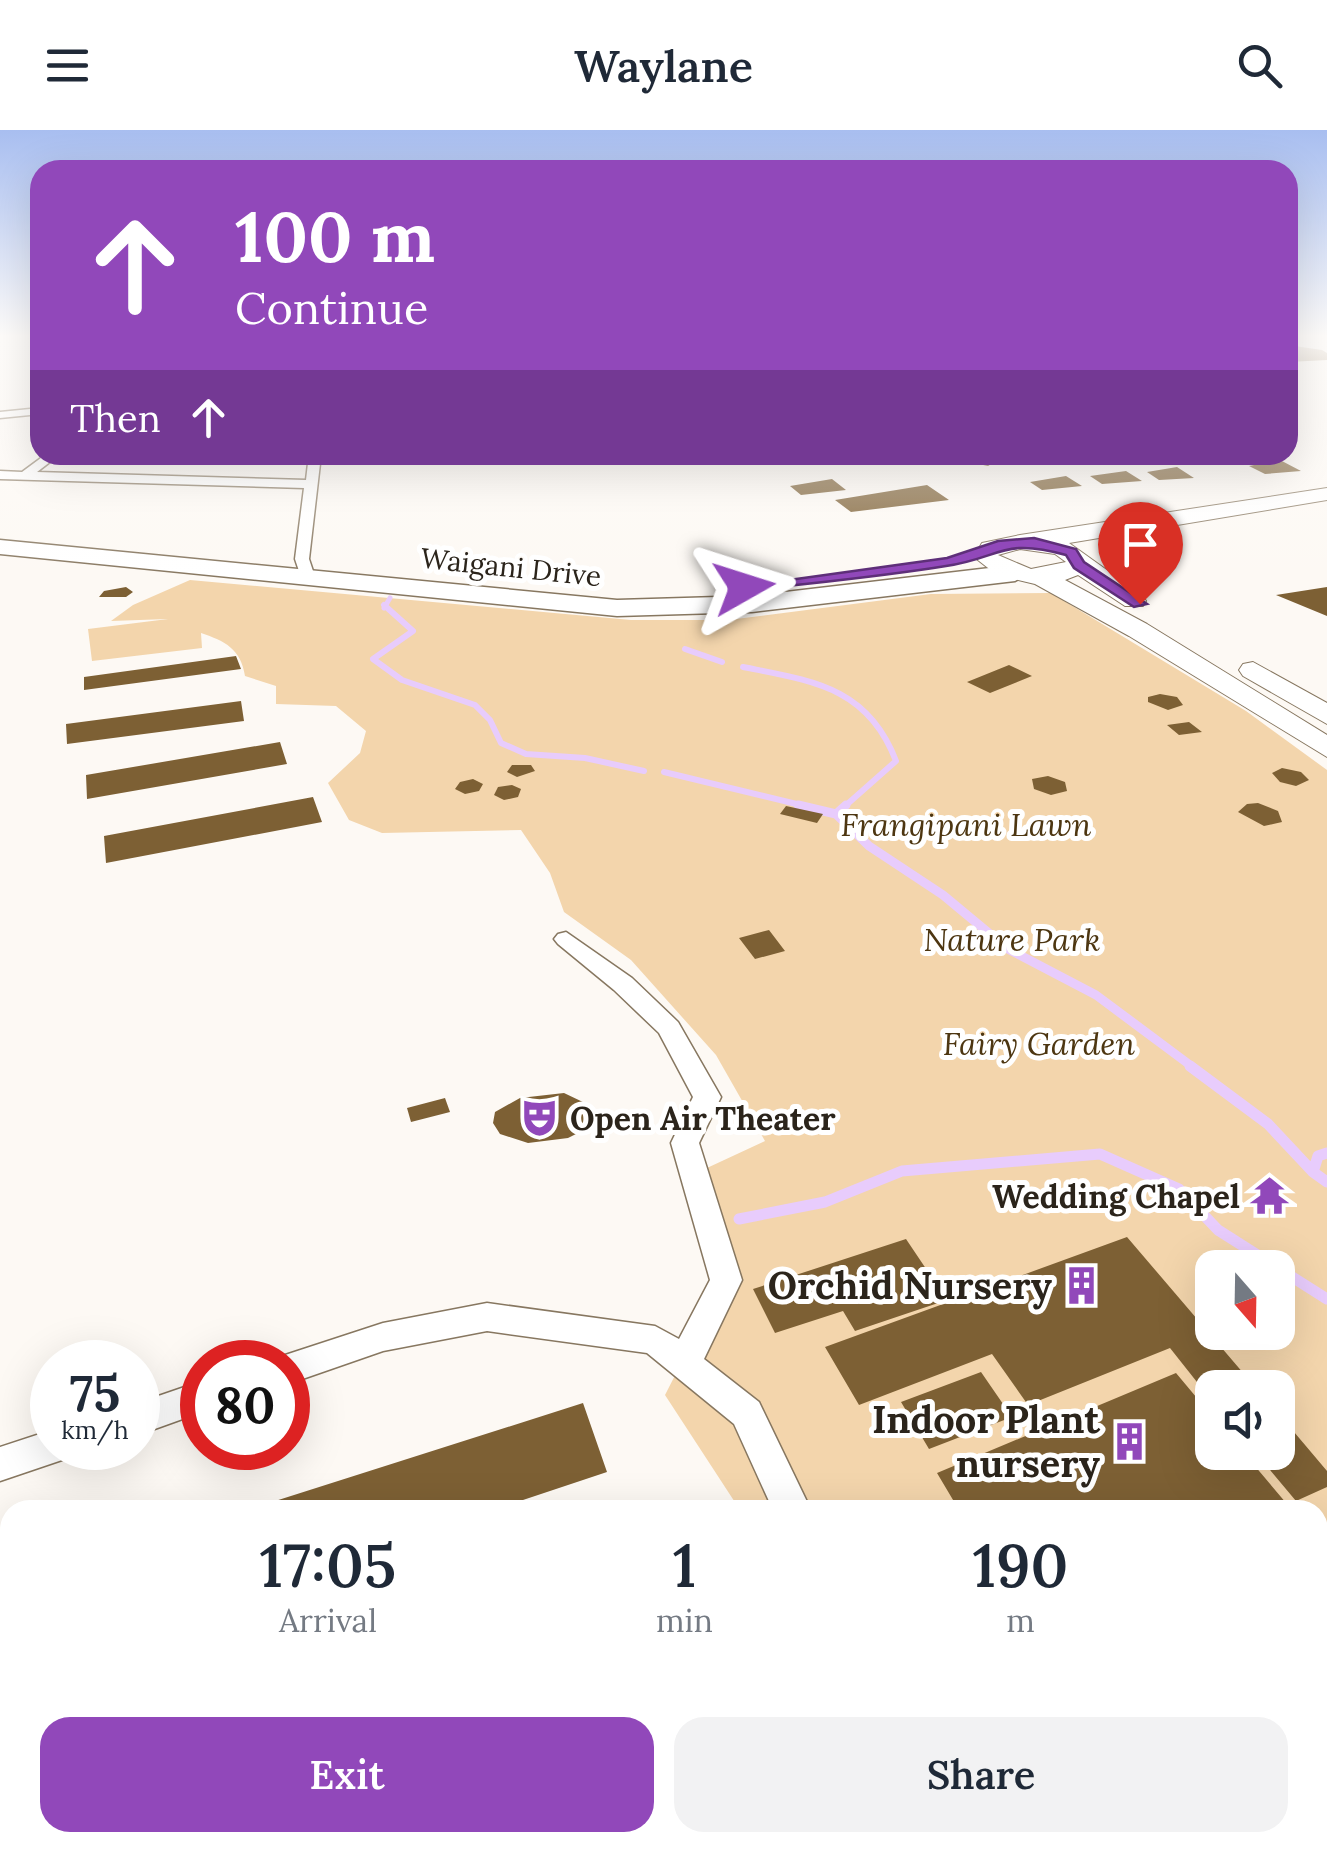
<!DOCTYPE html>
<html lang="en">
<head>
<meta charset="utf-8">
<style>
	body { margin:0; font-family:Lora,serif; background:#f2f2f3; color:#1f2937; height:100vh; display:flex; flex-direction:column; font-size:38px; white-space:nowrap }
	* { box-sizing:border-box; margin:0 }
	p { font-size:32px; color:#747a83 }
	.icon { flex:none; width:55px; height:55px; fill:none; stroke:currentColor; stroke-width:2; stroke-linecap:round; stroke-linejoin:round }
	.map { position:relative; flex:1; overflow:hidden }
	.side { position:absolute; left:0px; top:1370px; width:1328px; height:352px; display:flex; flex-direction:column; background:#fff; border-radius:30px 30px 0 0; box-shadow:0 10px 40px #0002 }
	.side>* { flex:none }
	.guide { position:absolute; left:30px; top:30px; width:1268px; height:305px; border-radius:30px; box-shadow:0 10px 40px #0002; background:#9148ba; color:#fff; overflow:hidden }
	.needle { width:65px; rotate:160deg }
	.fabs { position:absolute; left:1195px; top:1120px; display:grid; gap:20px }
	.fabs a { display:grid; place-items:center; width:100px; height:100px; border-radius:20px; background:#fff; box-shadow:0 10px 40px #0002; font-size:50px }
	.speed { position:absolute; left:30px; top:1210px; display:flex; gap:20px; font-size:50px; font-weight:700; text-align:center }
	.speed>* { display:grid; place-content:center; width:130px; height:130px; border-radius:50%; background:#fff; box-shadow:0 10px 40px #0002; line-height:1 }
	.speed small { font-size:25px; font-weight:400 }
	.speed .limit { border:15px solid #d22; background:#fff; color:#111 }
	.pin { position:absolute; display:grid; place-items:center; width:85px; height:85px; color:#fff; margin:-102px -42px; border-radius:50% 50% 50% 0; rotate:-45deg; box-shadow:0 0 10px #0007 }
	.pin .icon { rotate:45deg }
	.me { position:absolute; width:110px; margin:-55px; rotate:84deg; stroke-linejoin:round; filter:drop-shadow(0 0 8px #0008) }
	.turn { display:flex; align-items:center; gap:35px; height:210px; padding:0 40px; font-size:45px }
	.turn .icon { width:130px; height:130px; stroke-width:2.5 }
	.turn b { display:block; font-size:70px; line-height:85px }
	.then { display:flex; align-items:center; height:95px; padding:0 40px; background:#0003; gap:20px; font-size:38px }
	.eta { display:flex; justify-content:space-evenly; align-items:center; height:170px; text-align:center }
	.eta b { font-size:60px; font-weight:600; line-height:70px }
	.action { display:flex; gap:20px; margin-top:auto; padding:20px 40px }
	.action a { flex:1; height:115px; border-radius:30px; background:#9148ba; color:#fff; font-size:40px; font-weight:600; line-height:115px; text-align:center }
	.action a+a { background:#f2f2f3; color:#1f2937 }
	header { display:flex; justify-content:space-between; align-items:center; height:130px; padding:0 40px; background:#fff; font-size:45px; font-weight:600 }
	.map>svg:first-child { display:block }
	.green { fill:#f3d5ac; fill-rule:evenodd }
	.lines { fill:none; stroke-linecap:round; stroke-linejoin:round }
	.stream-far3 { stroke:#e8ccfc; stroke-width:5 }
	.stream-far2 { stroke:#e8ccfc; stroke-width:6 }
	.stream-far1 { stroke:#e8ccfc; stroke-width:9 }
	.stream { stroke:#e8ccfc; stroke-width:11 }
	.building { fill:#7d6034 }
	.minor-casing { stroke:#877760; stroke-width:3 }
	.primary-casing { stroke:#877760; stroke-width:2 }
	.trunk-casing { stroke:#877760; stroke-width:3 }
	.minor { fill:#fff; fill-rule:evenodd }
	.primary { fill:#fff; fill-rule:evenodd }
	.trunk { fill:#fff; fill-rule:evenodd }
	.route { fill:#9148ba; stroke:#5e2f79; stroke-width:2.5 }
	.labels { text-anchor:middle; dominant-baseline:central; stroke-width:10; stroke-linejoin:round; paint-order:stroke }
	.far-street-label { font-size:28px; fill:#2b241b; stroke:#fff }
	.park-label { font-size:32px; font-style:italic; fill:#4d3611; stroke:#fff }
	.poi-label { font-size:32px; font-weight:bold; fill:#2b241b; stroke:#fff; text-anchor:start }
	.near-poi-label { font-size:38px; font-weight:bold; fill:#2b241b; stroke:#fff; text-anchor:end }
</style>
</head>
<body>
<header><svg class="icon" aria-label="menu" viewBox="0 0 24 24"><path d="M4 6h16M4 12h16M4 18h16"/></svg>Waylane<svg class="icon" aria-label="search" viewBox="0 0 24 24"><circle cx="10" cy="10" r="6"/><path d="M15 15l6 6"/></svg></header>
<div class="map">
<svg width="1327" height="1722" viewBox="0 0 1327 1722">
	<rect width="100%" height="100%" fill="#fdf9f4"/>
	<!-- green -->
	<path class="green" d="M190,450L631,490H728L931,464L1051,463L1246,581L1327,640V1722H883L879,1713L1318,1712V1380H740L665,1265L731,1136L694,1044L765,1011L716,925L631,830L564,782L550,743L521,700L382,703L349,690L328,653L360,623L366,601L336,576L276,574V556L245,546C241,519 225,511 201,503L202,518L92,531L88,499L168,489L111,491L133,475ZM1212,1138H1278V1202H1212ZM1212,1258H1278V1322H1212Z"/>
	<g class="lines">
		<!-- stream-far3 -->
		<path class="stream-far3" d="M384,478L390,468"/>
		<!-- stream-far2 -->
		<path class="stream-far2" d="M384,475L413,501L373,529L402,550L475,575L490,590L501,613L526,624L585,628L644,641
			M685,519L722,532
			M743,537C813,551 868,557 896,631L844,677
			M664,642L809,677"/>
		<!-- stream-far1 -->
		<path class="stream-far1" d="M798,675L836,684L869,716L943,765L1008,819L1096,865L1194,938
			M836,684L846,675"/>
		<!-- stream -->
		<path class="stream" d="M1190,936L1268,994L1313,1042
			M1327,1023L1318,1026L1313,1042L1327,1052
			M739,1089L825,1072L902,1041L1100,1024L1179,1059L1218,1100L1327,1169"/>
	</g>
	<!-- building -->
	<path class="building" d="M1288,215L1322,220L1327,223V230L1288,232Z
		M954,325H1006L988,336L949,328Z
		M1280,330L1301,341L1265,344L1249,336Z
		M1177,337L1194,348L1159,350L1147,342Z
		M1126,341L1142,351L1102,354L1090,346Z
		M1066,346L1082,356L1042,360L1030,352Z
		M832,349L846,360L801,365L790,356Z
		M927,355L949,370L851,382L835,370Z
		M126,457L133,462L126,467H99L104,461Z
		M1327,457V486L1276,465Z
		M236,526L241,539L84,560V547Z
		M1009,535L1032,546L990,563L967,552Z
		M1160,564L1177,567L1183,575L1168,580L1148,572V567Z
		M241,571L244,591L67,614L66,594Z
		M1189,592L1202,602L1179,605L1167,595Z
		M280,612L287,634L87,669L86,645Z
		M512,635H531L535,641L517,647L507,642Z
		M1282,638L1301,642L1309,650L1296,656L1280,652L1272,643Z
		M1048,646L1065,652L1067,661L1051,665L1034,659L1032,649Z
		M473,649L483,654L479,661L465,664L455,659L460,652Z
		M512,655L521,659L518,667L504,670L494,665L498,657Z
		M313,667L322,692L106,733L104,706Z
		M1258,673L1278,681L1282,692L1264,696L1238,682L1247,674Z
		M786,676L823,684L817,693L780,684Z
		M769,800L785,821L755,829L739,808Z
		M564,963L585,973L586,999L568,1008L528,1013L500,1004L493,993L495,982L520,968Z
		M445,968L450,982L411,992L407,978Z
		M1127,1107L1256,1258H1212V1271L1170,1218L1028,1275L992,1224L859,1275L825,1217Z
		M906,1109L947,1170L855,1201L843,1181L775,1203L753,1159Z
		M981,1242L1012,1287L929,1319L901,1272Z
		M1176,1243L1212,1286V1322H1243L1292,1380H959L937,1343Z
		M583,1273L607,1342L493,1380H247Z
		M1278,1283L1327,1341V1357L1296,1371L1255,1322H1278Z
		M343,1712H652V1713L630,1722H319Z"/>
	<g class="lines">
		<defs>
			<path id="minor" d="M40,278V284L0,288V282Z
				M45,325H59L37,342L306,350L309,325H321L309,429L315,447L302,450L295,429L304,358L0,349V341L22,342Z
				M566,802L632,848L678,892L721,967L699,1013L742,1150L704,1229L759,1272L811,1380H773L734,1294L647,1223L487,1201L383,1221L288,1254V1232H274L276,1228L383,1193L487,1173L655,1196L679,1209L710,1150L671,1013L693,967L659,903L614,860L558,814L554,809L558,804Z
				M202,1251V1282L138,1305V1273Z
				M52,1300V1318H70L65,1329L0,1351V1317Z
				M911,1712H957L961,1722H915Z"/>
			<path id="primary" d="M1327,358V370L1069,413L1143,466L1146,471L1143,476H1125L1078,445L1065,450L1147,494L1327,605V627L1129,506L1035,454L997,445L974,427L982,413L1020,405ZM1020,419L1055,424L1066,432L1031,439L998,425Z
				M1253,532L1327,573V594L1243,546L1239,540L1243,534Z"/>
			<path id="trunk" d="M0,410L617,470L752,466L1015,435L1028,443L1015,451L752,482L617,486L0,424Z"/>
		</defs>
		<!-- minor casing -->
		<use href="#minor" class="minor-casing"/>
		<!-- primary casing -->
		<use href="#primary" class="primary-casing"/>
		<!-- trunk casing -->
		<use href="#trunk" class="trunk-casing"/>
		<!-- minor -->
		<use href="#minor" class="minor"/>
		<!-- primary -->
		<use href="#primary" class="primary"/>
		<!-- trunk -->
		<use href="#trunk" class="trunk"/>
	</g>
	<!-- sky -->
	<linearGradient id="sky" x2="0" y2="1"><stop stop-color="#a8bef0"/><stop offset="0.46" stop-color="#fefcfa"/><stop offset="1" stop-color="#fefcfa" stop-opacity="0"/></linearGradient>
	<rect width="1327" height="448" fill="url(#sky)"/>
	<!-- route -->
	<path class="route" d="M1034,408L1076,419L1084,432L1147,474L1134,477L1074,438L1066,425C1002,407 1001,428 946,436C879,447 811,453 744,461L738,457L947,428L998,411Z"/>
	<!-- icons -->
	<defs>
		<symbol id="theatre-bare" viewBox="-9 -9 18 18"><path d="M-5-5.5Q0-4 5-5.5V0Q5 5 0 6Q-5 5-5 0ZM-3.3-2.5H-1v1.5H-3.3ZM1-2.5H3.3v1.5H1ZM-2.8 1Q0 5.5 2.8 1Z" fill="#9148ba" stroke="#fff" stroke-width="2.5" paint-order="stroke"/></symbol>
		<symbol id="temple-bare" viewBox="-9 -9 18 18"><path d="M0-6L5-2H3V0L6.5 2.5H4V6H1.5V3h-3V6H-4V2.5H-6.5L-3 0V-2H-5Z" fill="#9148ba" stroke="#fff" stroke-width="2.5" paint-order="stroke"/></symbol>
		<symbol id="building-bare" viewBox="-9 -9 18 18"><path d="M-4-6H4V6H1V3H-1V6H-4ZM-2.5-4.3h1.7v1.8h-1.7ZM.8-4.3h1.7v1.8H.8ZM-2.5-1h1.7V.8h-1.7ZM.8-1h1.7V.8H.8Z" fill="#9148ba" stroke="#fff" stroke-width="2.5" paint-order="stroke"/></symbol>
	</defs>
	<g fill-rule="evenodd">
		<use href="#theatre-bare" x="512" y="960" width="55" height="55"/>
		<use href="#temple-bare" x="1242" y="1038" width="55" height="55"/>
		<use href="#building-bare" x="1054" y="1128" width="55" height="55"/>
		<use href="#building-bare" x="1102" y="1284" width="55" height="55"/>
	</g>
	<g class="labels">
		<!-- far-street labels -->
		<g class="far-street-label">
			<text transform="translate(511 437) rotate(6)">Waigani Drive</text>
		</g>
		<!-- park labels -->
		<g class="park-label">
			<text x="966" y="694">Frangipani Lawn</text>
			<text x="1012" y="809">Nature Park</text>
			<text x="1039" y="913">Fairy Garden</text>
		</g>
		<!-- poi labels -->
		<g class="poi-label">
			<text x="570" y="988">Open Air Theater</text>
			<text x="1240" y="1066" text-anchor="end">Wedding Chapel</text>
		</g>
		<!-- near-poi labels -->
		<g class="near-poi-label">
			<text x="1052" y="1155">Orchid Nursery</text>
			<text x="1100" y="1289">Indoor Plant<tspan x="1100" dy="44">nursery</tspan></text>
		</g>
	</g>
</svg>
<div class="fabs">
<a><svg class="needle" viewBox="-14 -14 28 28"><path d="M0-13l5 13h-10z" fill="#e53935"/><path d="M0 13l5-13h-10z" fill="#747a83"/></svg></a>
<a><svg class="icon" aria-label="sound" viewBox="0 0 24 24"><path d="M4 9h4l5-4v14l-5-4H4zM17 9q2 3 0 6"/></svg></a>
</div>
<div class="speed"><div>75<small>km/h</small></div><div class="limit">80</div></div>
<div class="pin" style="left:1140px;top:474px;background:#d93025"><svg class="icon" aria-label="arrive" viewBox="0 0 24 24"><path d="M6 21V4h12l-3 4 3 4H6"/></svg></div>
<svg class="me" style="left:744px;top:457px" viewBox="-20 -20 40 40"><path d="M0-17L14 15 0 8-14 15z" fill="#9148ba" stroke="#fff" stroke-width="4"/></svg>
<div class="guide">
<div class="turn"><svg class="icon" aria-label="ahead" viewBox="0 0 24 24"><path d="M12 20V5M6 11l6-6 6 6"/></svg><div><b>100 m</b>Continue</div></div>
<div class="then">Then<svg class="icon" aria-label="ahead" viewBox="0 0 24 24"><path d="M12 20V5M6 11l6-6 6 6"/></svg></div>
</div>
<section class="side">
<div class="eta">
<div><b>17:05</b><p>Arrival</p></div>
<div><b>1</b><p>min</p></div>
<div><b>190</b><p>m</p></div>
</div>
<div class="action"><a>Exit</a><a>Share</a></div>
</section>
</div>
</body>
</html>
